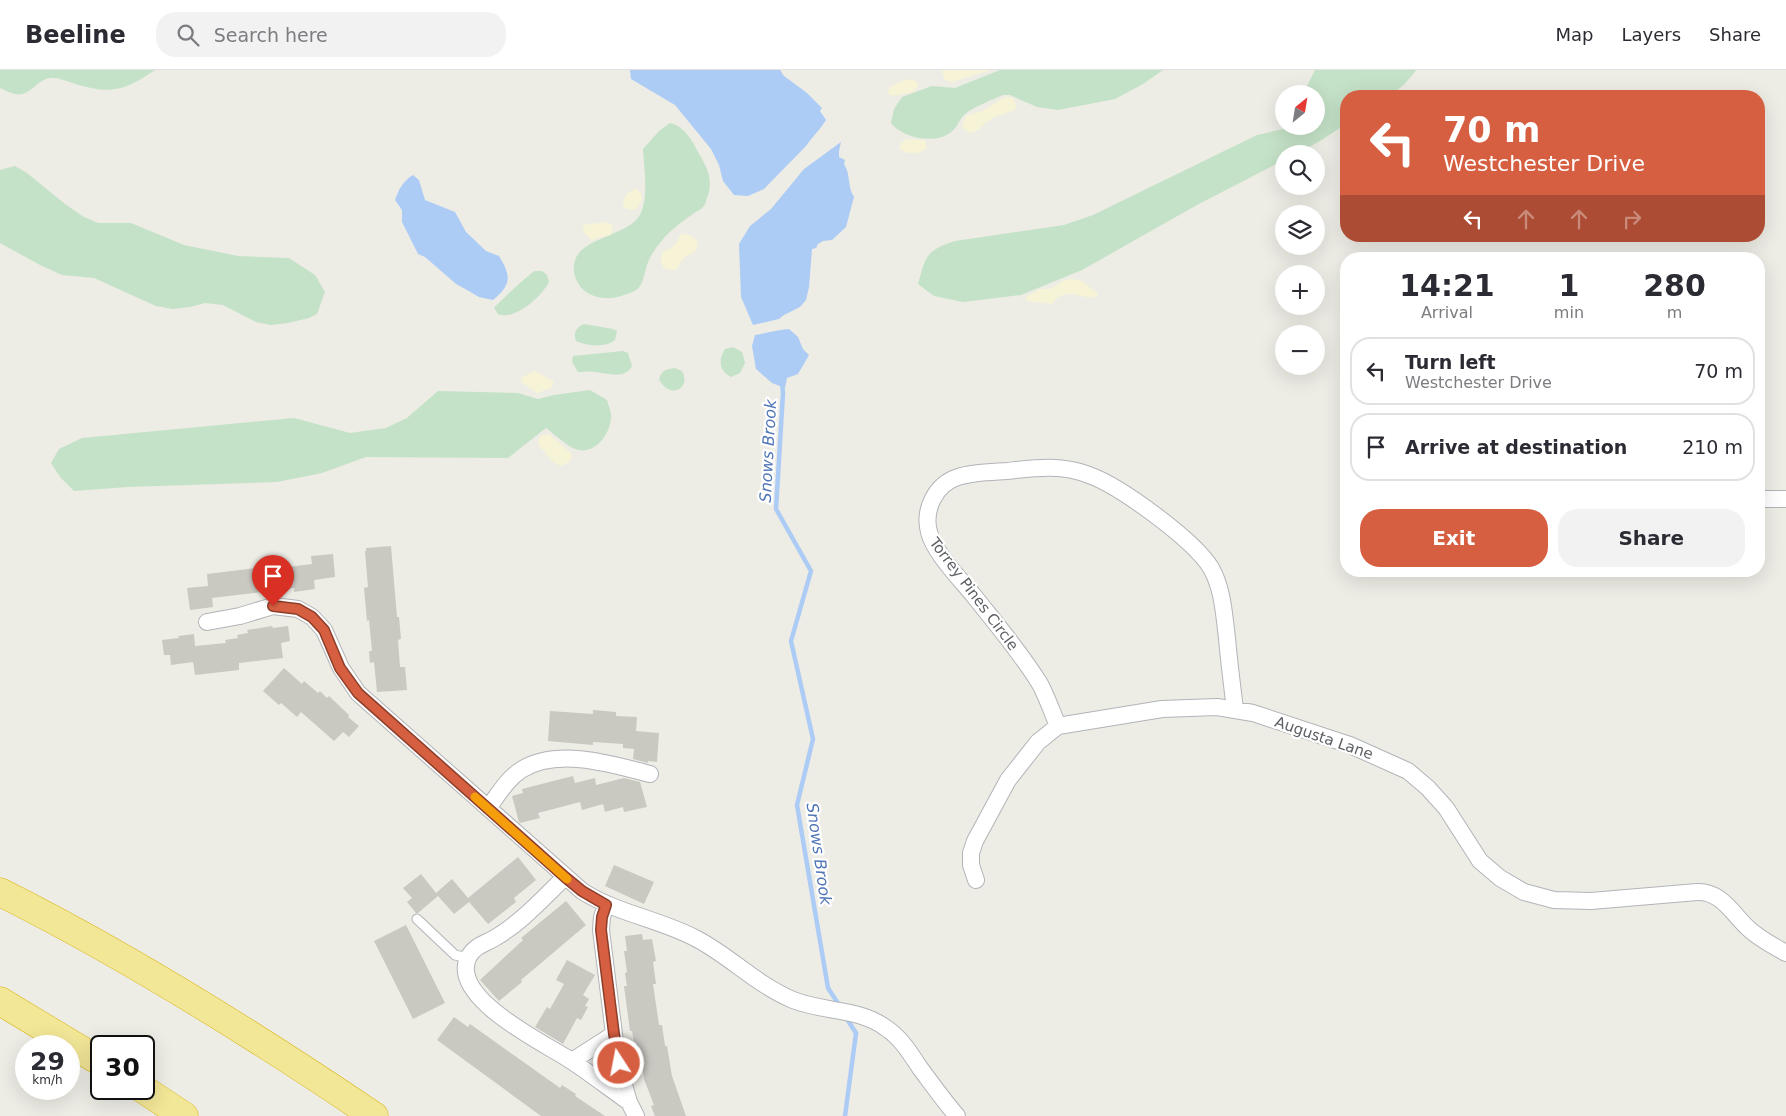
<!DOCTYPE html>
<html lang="en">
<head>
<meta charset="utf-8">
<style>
	body { margin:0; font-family:"DejaVu Sans",sans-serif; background:#f2f2f3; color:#2b2b33; height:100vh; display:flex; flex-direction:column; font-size:19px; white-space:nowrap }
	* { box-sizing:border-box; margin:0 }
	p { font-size:16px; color:#7c7c81 }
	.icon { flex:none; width:28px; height:28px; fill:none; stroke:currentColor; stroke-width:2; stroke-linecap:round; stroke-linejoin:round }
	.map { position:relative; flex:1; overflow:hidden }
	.panel { position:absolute; left:1340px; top:182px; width:425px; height:325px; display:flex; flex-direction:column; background:#fff; border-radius:20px; box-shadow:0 5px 20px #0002 }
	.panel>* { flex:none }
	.banner { position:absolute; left:1340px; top:20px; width:425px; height:152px; border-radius:20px; box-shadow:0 5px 20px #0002; background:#d75f41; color:#fff; overflow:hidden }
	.needle { width:32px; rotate:30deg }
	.fabs { position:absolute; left:1275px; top:15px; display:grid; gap:10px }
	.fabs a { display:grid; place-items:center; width:50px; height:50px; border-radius:50%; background:#fff; box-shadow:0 5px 20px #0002; font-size:25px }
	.speed { position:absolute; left:15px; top:965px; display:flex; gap:10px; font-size:25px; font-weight:700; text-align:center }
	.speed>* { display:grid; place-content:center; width:65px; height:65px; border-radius:50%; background:#fff; box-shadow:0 5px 20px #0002; line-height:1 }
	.speed small { font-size:12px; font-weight:400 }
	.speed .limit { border:2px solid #111; border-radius:8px; background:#fff; color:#111 }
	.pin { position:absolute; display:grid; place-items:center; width:42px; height:42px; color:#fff; margin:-51px -21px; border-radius:50% 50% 50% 0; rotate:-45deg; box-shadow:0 0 5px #0007 }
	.pin .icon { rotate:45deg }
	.me { position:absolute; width:55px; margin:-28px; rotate:349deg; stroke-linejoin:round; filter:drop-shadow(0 0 4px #0008) }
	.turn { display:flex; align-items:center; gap:18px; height:105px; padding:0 20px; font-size:22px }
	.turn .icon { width:65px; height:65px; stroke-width:2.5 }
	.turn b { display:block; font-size:35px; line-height:42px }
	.lanes { display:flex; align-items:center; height:48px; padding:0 20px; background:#0003; justify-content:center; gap:25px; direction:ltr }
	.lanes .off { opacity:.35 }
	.eta { display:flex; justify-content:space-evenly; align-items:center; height:85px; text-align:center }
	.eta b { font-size:30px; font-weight:700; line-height:35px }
	.cta { display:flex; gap:10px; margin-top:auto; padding:10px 20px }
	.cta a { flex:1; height:58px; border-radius:20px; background:#d75f41; color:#fff; font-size:20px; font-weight:700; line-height:58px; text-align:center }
	.cta a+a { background:#f2f2f3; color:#2b2b33 }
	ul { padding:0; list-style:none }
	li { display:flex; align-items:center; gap:15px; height:68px; margin:0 10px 8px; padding:0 10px; border:2px solid #e1e1e2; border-radius:20px }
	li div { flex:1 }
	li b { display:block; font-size:19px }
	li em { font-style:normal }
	header { display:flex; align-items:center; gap:30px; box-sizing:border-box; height:70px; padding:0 25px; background:#fff; border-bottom:1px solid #e1e1e2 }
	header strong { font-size:24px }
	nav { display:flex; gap:28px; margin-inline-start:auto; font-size:18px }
	.search { width:350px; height:45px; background:#f2f2f3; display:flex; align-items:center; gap:12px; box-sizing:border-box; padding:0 18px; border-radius:20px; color:#7c7c81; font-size:19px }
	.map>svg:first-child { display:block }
	.green { fill:#c4e2c7 }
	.sand { fill:#f6f3d6 }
	.water { fill:#acccf6 }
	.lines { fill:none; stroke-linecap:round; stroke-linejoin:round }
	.stream { stroke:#acccf6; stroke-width:4.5 }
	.building { fill:#c9c8c1 }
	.lane-casing { stroke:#b2b4b8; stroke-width:11 }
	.street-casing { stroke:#b2b4b8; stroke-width:18 }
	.highway-casing { stroke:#dab617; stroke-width:29 }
	.lane { stroke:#fff; stroke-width:9 }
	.street { stroke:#fff; stroke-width:16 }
	.highway { stroke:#f2e697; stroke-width:28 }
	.route-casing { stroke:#8c3e2a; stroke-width:12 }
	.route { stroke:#d75f41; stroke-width:9 }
	.slow { stroke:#f59e0b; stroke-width:9 }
	.labels { text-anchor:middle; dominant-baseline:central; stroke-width:4.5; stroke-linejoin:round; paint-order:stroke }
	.street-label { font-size:15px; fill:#5c5f63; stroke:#fff }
	.water-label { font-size:16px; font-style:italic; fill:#5176b7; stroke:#fff }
</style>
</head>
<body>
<header>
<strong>Beeline</strong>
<div class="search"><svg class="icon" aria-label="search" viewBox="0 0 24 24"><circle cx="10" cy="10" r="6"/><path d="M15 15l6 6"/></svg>Search here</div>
<nav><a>Map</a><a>Layers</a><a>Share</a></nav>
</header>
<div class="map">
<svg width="1786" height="1046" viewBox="0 0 1786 1046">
	<rect width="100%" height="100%" fill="#edece5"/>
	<!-- green -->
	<path class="green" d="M0,0H155C127,19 112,25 79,15C71,13 61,8 53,8C40,7 34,21 22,24C15,26 7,21 0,18Z
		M1000,0H1163L1143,14L1115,29L1058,40L1037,37L1010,25H1003C991,30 976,36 965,44C959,49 958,57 951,62C936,75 902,68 891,53L894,39L902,27L932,16L955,18Z
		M1315,0H1416C1393,32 1382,26 1346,26V54L1320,71L1296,84H1284V90L1197,135L1082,200L1021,225L963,232L934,226L918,214C926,186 925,181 955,171L1064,155L1093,145L1257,65L1284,59L1286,56H1316V24H1305L1308,14Z
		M670,53C684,56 692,70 698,82C707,97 714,110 707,128C706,131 705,136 702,138C700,140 695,142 693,144C681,152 667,163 659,174C655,179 651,185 649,190C645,198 645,208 640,216C637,221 630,223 624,225C604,233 577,226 574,201C570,169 621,168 637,149C650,135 644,97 643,79L659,61Z
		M15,96L27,103L65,134L84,147L98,153H131L184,175L238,186L289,188L315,205L325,222L317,244L309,248L288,253L271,255L256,252L223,235L205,233L190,237L173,239L156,236L94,208L62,205L40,195L0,173V100Z
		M535,201H542L547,205L549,212C542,226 515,251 498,244L494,238C496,235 530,203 535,201Z
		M584,254L613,259L617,261L615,270C605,278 587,276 576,271C573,262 576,258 584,254Z
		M733,277L742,282L745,293L740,303L731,307C719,301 718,290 725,279Z
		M623,281L628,283L632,296C624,310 608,303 595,302C589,301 584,302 578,302L572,292L573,286Z
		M675,298L682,301C692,319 669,330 659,309C662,300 666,299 675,298Z
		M590,320L607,330C608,335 612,343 611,348C610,365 594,386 575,379C566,375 554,364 546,358L508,388L366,387L322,403L277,412L128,417L74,421L60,407L51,393L59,379L82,368L294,348L350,363L386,358L407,348L438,321L518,323L538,329L554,325Z"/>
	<!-- sand -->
	<path class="sand" d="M942,0H992L952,12L944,9Z
		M913,9L918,13L917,18L913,22C904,23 895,28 887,24C889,14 903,10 913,9Z
		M1005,27L1013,28L1016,36L1015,40C1007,43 998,45 991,49C983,53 971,74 962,55L967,45L980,42Z
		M906,69L925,70L927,77C921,85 906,85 900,79V74Z
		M637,119L642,125L641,132L635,140L627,139L623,135C623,127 628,120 637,119Z
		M607,152L613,156L611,165L591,170L585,164L582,155Z
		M681,164C689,163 703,170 696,180C693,184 686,185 683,189C680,192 679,196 677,199C664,203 659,195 662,183L675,175Z
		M1071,209L1082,211L1098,224V226C1084,233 1068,212 1052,234L1026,231V227L1040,219H1050L1063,211Z
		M535,301L554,312L551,318L537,323L521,312L522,307Z
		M549,364L571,383L572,388C560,402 555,394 546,384C541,377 535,376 540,366Z"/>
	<!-- water -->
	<path class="water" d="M630,0H780L784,6L807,23L822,38L820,41L826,50C820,60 812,67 806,76L764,119L748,126L734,125L723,111L719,95L711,79L675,35L631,9Z
		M841,72L839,81V87L845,90L844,94C851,104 847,117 854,127L846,157L832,170L823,171L818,174L816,178L812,179L809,217L806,230L800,237L784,245L779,249L753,255L741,227L739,174L750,156L771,139L804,99Z
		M413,105L419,110L425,130L455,142L466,162L486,181L499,186C511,206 512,214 493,230L479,227L467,220L456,214L425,187L418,184L402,152V140L395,130C399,119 403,111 413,105Z
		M789,259L798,267L803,279L809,285L798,304L787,308L785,318L772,313L756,299L752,276L755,265C767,263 777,260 789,259Z"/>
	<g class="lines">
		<!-- stream -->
		<path class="stream" d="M782,313L783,323L776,439L811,501L791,571L813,669L797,735L828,918L839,935
			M845,1046L856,963L845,946"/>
	</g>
	<!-- building -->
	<path class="building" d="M391,476L397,547H399L401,569L398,570L400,597H405L407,620L377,622L374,592L370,593L369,581H372L369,550L367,551L364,518L368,517L365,481H366V478Z
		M333,484L335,507L314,510L315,519L294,522V518L212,528L213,537L190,540L187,518L208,516L207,504L271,496L272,499L312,494L311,486Z
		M272,556L273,558L288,556L290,571L281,573L283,588L239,593V600L195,605L193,592L171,595L170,585H164L162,570L179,568L178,566L194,564L195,576L226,573L225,570L238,568L237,565L248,563L247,560Z
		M284,598L302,614L304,611L318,623L320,621L327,628L329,626L349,645L348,647L359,656L349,667L343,662L334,671L301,642L297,647L281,633L279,635L263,621Z
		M593,640L616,642V646L637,647L636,661L659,663L657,692L648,691V693L633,689L634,679L623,678V674L593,672V675L548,671L550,641L593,644Z
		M573,706L575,713L595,708L596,715L624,708L640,712L647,737L624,742L623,737L605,742L603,734L582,740L580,732L538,743L540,748L520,753L519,752L512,726L523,723L522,719Z
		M518,787L536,810L514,828L516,832L488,854L469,832L454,844L438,826L418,843H416L407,832L412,828L403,818L421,804L436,823L452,809L468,828Z
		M614,795L654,812L644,834L605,816Z
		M566,831L586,855L521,910L522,912L499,931L480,910L523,870L521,868Z
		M406,855L445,933L413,949L374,871Z
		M642,864L643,870L652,869L656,891L653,892L656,914H653L659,955H662L665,976H667L672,1006L686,1046H655L651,1036L654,1035L644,1009L642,993H639L636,972H634L632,961H630L624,916H627L625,903L627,902L624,881H627L625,866Z
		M567,890L595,905L583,925L589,929L585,936L588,937L581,950L577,948L563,974L535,957L547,937L550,939L564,914L556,910Z
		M454,947L468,957L470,954L560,1018L562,1015L576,1024L575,1026L605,1046H541L437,970Z"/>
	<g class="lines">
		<defs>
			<path id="lane" d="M417,849L455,885L468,888"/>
			<path id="street" d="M1759,429H1786
				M207,552L240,546L273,536L298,539L312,547L324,560L341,598L358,623L582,821C618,844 660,849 697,869C731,887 757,915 793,930C823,942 859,938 886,958C901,968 910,983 920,998C932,1014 944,1031 957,1046
				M1058,656C1052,642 1047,627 1040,614C1021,583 997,555 974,526C961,510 933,481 929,462C923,439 936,414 958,407C973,402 991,402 1007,401C1035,398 1061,394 1089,405C1120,416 1194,470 1211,498C1223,519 1224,545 1227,568C1229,592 1232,615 1235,639
				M488,738C498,725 507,709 521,700C557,677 612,694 650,704
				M565,807C543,828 520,854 493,869C484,874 475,876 469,886C447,927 544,973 570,990C590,1003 609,1018 629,1032
				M976,810L971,795V783L975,771L1008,710L1038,672L1058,656L1162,639L1217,637L1253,643L1350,675L1408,701L1428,718L1446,738L1480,791L1500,808L1524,822L1554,830L1591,831L1697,822C1722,821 1733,845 1749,859C1760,869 1773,876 1786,883
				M606,835L602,847L601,860L614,964L621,1005L629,1032L636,1046
				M572,991L614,964"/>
			<path id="highway" d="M0,822C130,887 254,965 374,1046
				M0,931L101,992
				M143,1019L184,1046"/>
		</defs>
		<!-- lane casing -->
		<use href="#lane" class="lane-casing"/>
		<!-- street casing -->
		<use href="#street" class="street-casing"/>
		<!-- highway casing -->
		<use href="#highway" class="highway-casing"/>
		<!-- lane -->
		<use href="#lane" class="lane"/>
		<!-- street -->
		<use href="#street" class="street"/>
		<!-- highway -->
		<use href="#highway" class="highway"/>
	</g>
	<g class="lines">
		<defs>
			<path id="route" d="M273,536L298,539L312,547L324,560L340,598L358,623L565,807L582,821L606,835L602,847L601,860L614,964L619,993"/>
		</defs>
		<!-- route casing -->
		<use href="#route" class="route-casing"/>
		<!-- route -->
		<use href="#route" class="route"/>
		<!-- slow -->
		<path class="slow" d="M475,727L567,809"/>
	</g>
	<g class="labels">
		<!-- street labels -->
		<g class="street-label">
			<text transform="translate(974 524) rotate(53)">Torrey Pines Circle</text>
			<text transform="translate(1324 668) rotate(19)">Augusta Lane</text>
		</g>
		<!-- water labels -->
		<g class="water-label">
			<text transform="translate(768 381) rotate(-87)">Snows Brook</text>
			<text transform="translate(819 784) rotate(82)">Snows Brook</text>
		</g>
	</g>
</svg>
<div class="fabs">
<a><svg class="needle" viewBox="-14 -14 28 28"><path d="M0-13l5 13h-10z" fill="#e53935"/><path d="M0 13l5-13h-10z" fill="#7c7c81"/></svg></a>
<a><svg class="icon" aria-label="search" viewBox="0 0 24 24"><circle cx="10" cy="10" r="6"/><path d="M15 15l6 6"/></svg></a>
<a><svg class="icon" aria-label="layers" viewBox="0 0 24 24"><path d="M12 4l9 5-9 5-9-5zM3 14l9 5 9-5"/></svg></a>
<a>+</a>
<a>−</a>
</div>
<div class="speed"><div>29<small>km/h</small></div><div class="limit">30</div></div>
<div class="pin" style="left:273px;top:536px;background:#d93025"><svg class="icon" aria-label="arrive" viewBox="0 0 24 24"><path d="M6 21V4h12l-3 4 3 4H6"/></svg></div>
<svg class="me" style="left:619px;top:993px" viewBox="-20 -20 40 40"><circle r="17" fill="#d75f41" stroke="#fff" stroke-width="3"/><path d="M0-11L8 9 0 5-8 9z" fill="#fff"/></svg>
<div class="banner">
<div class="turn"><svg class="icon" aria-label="left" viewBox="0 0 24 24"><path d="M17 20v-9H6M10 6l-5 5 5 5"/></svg><div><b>70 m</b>Westchester Drive</div></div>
<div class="lanes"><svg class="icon" aria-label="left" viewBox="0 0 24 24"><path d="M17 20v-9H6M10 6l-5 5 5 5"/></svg><svg class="icon off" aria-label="ahead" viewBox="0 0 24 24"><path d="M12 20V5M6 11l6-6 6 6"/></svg><svg class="icon off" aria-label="ahead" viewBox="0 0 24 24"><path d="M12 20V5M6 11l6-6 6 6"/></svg><svg class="icon off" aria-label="right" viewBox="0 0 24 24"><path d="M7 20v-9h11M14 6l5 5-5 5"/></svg></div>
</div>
<section class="panel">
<div class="eta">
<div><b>14:21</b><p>Arrival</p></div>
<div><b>1</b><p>min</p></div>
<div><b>280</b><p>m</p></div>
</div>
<ul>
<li><svg class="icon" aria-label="left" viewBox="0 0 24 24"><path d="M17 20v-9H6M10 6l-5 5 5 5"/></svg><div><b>Turn left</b><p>Westchester Drive</p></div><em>70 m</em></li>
<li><svg class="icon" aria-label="arrive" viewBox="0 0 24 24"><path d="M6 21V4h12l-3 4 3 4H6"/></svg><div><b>Arrive at destination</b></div><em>210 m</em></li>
</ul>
<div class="cta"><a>Exit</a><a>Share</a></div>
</section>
</div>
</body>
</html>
